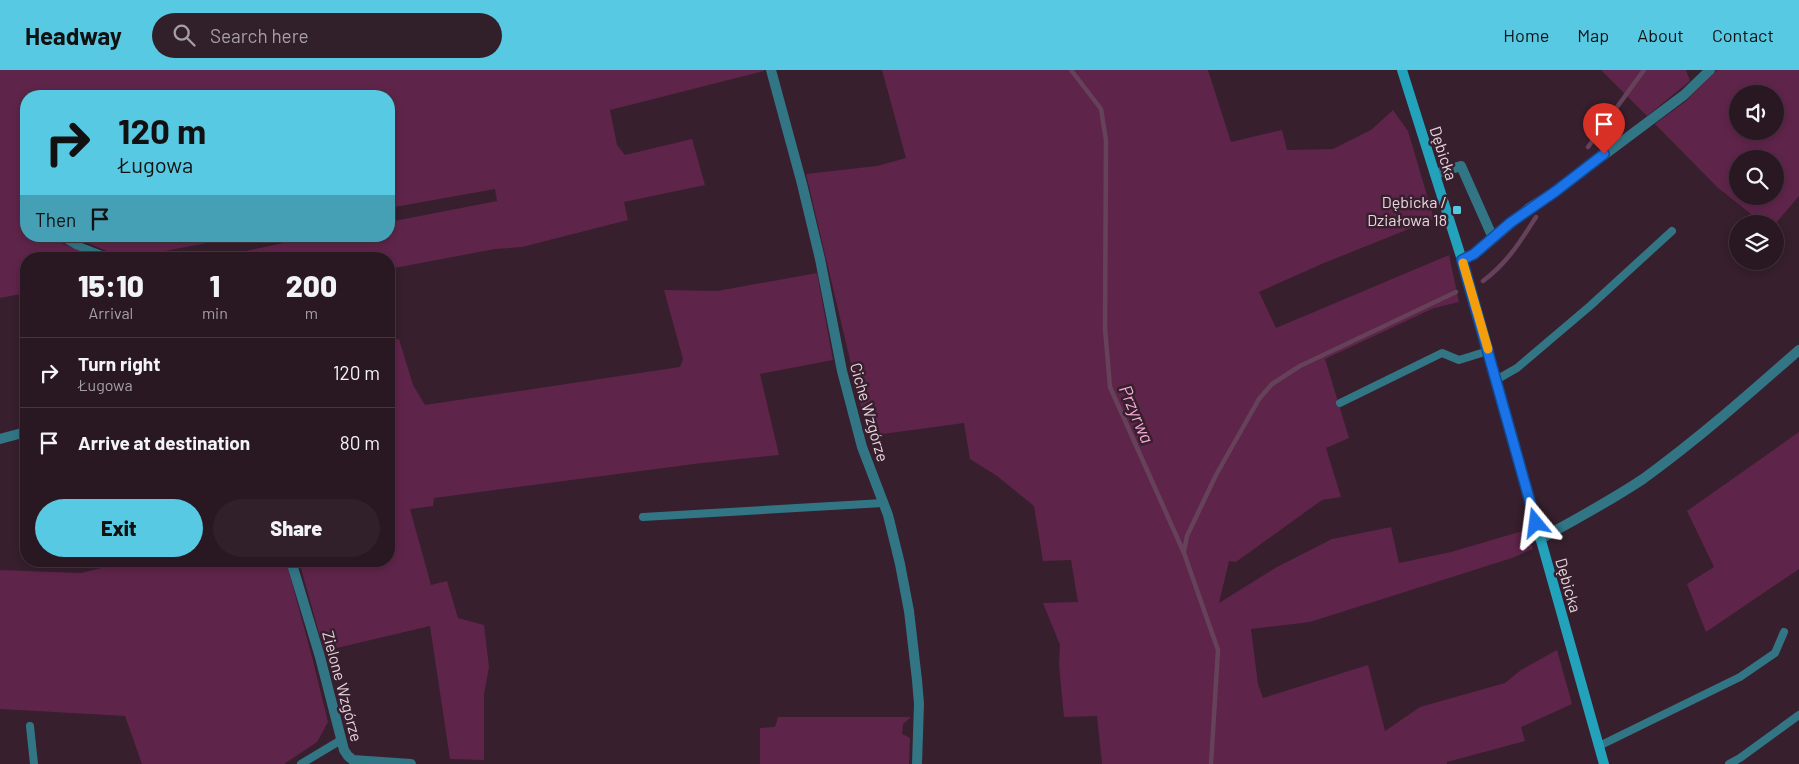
<!DOCTYPE html>
<html lang="en">
<head>
<meta charset="utf-8">
<style>
	body { margin:0; font-family:Barlow,sans-serif; background:#31202a; color:#f1f3f6; height:100vh; display:flex; flex-direction:column; font-size:19px; white-space:nowrap }
	* { box-sizing:border-box; margin:0 }
	p { font-size:16px; color:#a59fa5 }
	.icon { flex:none; width:28px; height:28px; fill:none; stroke:currentColor; stroke-width:2; stroke-linecap:round; stroke-linejoin:round }
	.map { position:relative; flex:1; overflow:hidden }
	.sheet { position:absolute; left:20px; top:182px; width:375px; height:315px; display:flex; flex-direction:column; background:#291722; border-radius:20px; box-shadow:0 2px 8px #0003,0 0 0 1px #453640 }
	.sheet>* { flex:none }
	.hud { position:absolute; left:20px; top:20px; width:375px; height:152px; border-radius:20px; box-shadow:0 2px 8px #0003,0 0 0 1px #453640; background:#58c9e3; color:#111; overflow:hidden }
	.tools { position:absolute; left:1729px; top:15px; display:grid; gap:10px }
	.tools a { display:grid; place-items:center; width:55px; height:55px; border-radius:50%; background:#291722; box-shadow:0 2px 8px #0003,0 0 0 1px #453640; font-size:25px }
	.pin { position:absolute; display:grid; place-items:center; width:42px; height:42px; color:#fff; margin:-51px -21px; border-radius:50% 50% 50% 0; rotate:-45deg; box-shadow:0 0 5px #0007 }
	.pin .icon { rotate:45deg }
	.me { position:absolute; width:55px; margin:-28px; rotate:344deg; stroke-linejoin:round; filter:drop-shadow(0 0 4px #0008) }
	.turn { display:flex; align-items:center; gap:18px; height:105px; padding:0 15px; font-size:22px }
	.turn .icon { width:65px; height:65px; stroke-width:2.5 }
	.turn b { display:block; font-size:35px; line-height:42px }
	.then { display:flex; align-items:center; height:48px; padding:0 15px; background:#0003; gap:10px; font-size:19px }
	.eta { display:flex; justify-content:space-evenly; align-items:center; height:85px; text-align:center }
	.eta b { font-size:30px; font-weight:800; line-height:35px }
	.button { display:flex; gap:10px; margin-top:auto; padding:10px 15px }
	.button a { flex:1; height:58px; border-radius:30px; background:#58c9e3; color:#111; font-size:20px; font-weight:800; line-height:58px; text-align:center }
	.button a+a { background:#31202a; color:#f1f3f6 }
	ul { padding:0; list-style:none }
	li { display:flex; align-items:center; gap:15px; height:70px; padding:0 15px; border-top:1px solid #453640 }
	li div { flex:1 }
	li b { display:block; font-size:19px }
	li em { font-style:normal }
	header { display:flex; align-items:center; gap:30px; box-sizing:border-box; height:70px; padding:0 25px; background:#58c9e3; color:#111 }
	header strong { font-size:24px }
	nav { display:flex; gap:28px; margin-inline-start:auto; font-size:18px }
	.search { width:350px; height:45px; background:#31202a; display:flex; align-items:center; gap:12px; box-sizing:border-box; padding:0 18px; border-radius:28px; color:#a59fa5; font-size:19px }
	.map>svg:first-child { display:block }
	.green { fill:#5f244a; fill-rule:evenodd }
	.lines { fill:none; stroke-linecap:round; stroke-linejoin:round }
	.stream { stroke:#66425a; stroke-width:4.5 }
	.lane { stroke:#327686; stroke-width:8 }
	.street { stroke:#327686; stroke-width:10 }
	.secondary { stroke:#23a2bb; stroke-width:10 }
	.route-casing { stroke:#114b97; stroke-width:12 }
	.route { stroke:#1a73e8; stroke-width:9 }
	.slow { stroke:#f59e0b; stroke-width:9 }
	.poi-dot { fill:#58c9e3; stroke:#371f2d; stroke-width:2 }
	.labels { text-anchor:middle; dominant-baseline:central; stroke-width:5; stroke-linejoin:round; paint-order:stroke }
	.street-label { font-size:16px; fill:#e7d6df; stroke:#371f2d }
	.poi-label { font-size:16px; fill:#e7d6df; stroke:#371f2d; text-anchor:end }
	.water-label { font-size:18px; font-style:italic; fill:#f9add9; stroke:#371f2d }
</style>
</head>
<body>
<header>
<strong>Headway</strong>
<div class="search"><svg class="icon" aria-label="search" viewBox="0 0 24 24"><circle cx="10" cy="10" r="6"/><path d="M15 15l6 6"/></svg>Search here</div>
<nav><a>Home</a><a>Map</a><a>About</a><a>Contact</a></nav>
</header>
<div class="map">
<svg width="1799" height="694" viewBox="0 0 1799 694">
	<rect width="100%" height="100%" fill="#371f2d"/>
	<!-- green -->
	<path class="green" d="M0,0H764V1L610,40L617,75L625,85L692,69L705,115L624,132L628,150L522,177L495,179L389,199V189H208L317,166H389V152L497,131L495,119L389,138V26H26V166H44L102,189H26V223L0,228Z
		M882,0H1208L1231,72L1282,60L1287,80L1333,79L1371,60L1393,40L1408,61L1434,149L1324,193L1259,222L1276,258L1449,185L1459,232L1434,238L1325,289L1349,368L1326,378L1341,427L1322,430L1236,492L1229,491L1219,533L1277,497L1332,469L1391,457L1399,493L1451,482L1526,460L1533,479L1512,488L1310,552L1251,559L1258,614L1263,628L1368,595L1385,661L1420,637L1505,613L1521,600L1557,580L1572,634L1521,657L1525,671L1447,692V694H1102L1097,646L1064,647L1059,594L1060,575L1043,533L1078,532L1071,490L1043,491L1034,436L997,406L970,389L964,353L868,366L806,104L877,96L906,88Z
		M1601,0H1686L1690,11L1647,46Z
		M1717,0H1799V126L1775,154H1765L1761,152L1717,117L1655,54L1686,31ZM1738,24H1775V61H1738ZM1738,89H1775V126H1738Z
		M72,166H242L165,181L123,182L118,186Z
		M817,203L833,290L760,304L779,385L702,393L434,428L433,436L410,439L431,515L447,511L458,548L484,555L489,597L484,624V690L450,689L430,556L324,581L299,491H389V270L399,269L413,315L425,335L680,297L683,289L664,220L717,221Z
		M1799,362V499L1706,562L1687,514L1714,497L1687,441Z
		M129,491H286L312,587L328,652L317,672L284,694H142L125,646L0,639V500L81,503Z
		M778,647H911L903,654L902,664L910,668L909,694H760V658L775,657Z"/>
	<g class="lines">
		<!-- stream -->
		<path class="stream" d="M1071,0L1101,39L1106,70L1105,258L1110,317L1184,483L1218,580L1211,694
			M1588,77L1644,0
			M1483,211C1508,192 1520,172 1536,147
			M1184,481L1187,466L1216,405L1259,329L1272,314L1300,296L1456,222"/>
		<!-- lane -->
		<path class="lane" d="M61,166L76,175L112,189
			M1496,310L1517,298L1590,236L1672,161
			M1340,333L1442,283L1459,290L1488,281
			M643,447L883,433
			M30,656L34,694
			M1599,676L1740,607L1775,583L1784,562
			M301,694L341,670
			M1729,694L1740,688L1799,645"/>
		<!-- street -->
		<path class="street" d="M771,0L802,114L820,189L842,301L862,377L888,445L900,494L909,541L917,610L919,634L917,694
			M1435,104L1461,96L1493,168
			M1462,190L1474,185L1529,138L1556,121L1684,25L1710,0
			M0,369L26,362
			M1540,469C1575,450 1610,431 1643,409C1698,369 1748,325 1799,280
			M291,491L320,587L344,680L348,686L353,690L411,694"/>
		<!-- secondary -->
		<path class="secondary" d="M1402,0L1462,190L1604,694"/>
	</g>
	<g class="lines">
		<defs>
			<path id="route" d="M1536,453L1462,190L1474,184L1510,153L1556,121L1604,84"/>
		</defs>
		<!-- route casing -->
		<use href="#route" class="route-casing"/>
		<!-- route -->
		<use href="#route" class="route"/>
		<!-- slow -->
		<path class="slow" d="M1463,193L1488,279"/>
	</g>
	<!-- markers -->
	<rect class="poi-dot" x="1452" y="135" width="10" height="10" rx="2.5"/>
	<g class="labels">
		<!-- street labels -->
		<g class="street-label">
			<text transform="translate(1444 83) rotate(72)">Dębicka</text>
			<text transform="translate(870 342) rotate(74)">Ciche Wzgórze</text>
			<text transform="translate(1569 515) rotate(74)">Dębicka</text>
			<text transform="translate(343 616) rotate(75)">Zielone Wzgórze</text>
		</g>
		<!-- poi labels -->
		<g class="poi-label">
			<text x="1447" y="131">Dębicka /<tspan x="1447" dy="18">Działowa 18</tspan></text>
		</g>
		<!-- water labels -->
		<g class="water-label">
			<text transform="translate(1137 344) rotate(67)">Przyrwa</text>
		</g>
	</g>
</svg>
<div class="tools">
<a><svg class="icon" aria-label="sound" viewBox="0 0 24 24"><path d="M4 9h4l5-4v14l-5-4H4zM17 9q2 3 0 6"/></svg></a>
<a><svg class="icon" aria-label="search" viewBox="0 0 24 24"><circle cx="10" cy="10" r="6"/><path d="M15 15l6 6"/></svg></a>
<a><svg class="icon" aria-label="layers" viewBox="0 0 24 24"><path d="M12 4l9 5-9 5-9-5zM3 14l9 5 9-5"/></svg></a>
</div>
<div class="pin" style="left:1604px;top:84px;background:#d93025"><svg class="icon" aria-label="arrive" viewBox="0 0 24 24"><path d="M6 21V4h12l-3 4 3 4H6"/></svg></div>
<svg class="me" style="left:1536px;top:453px" viewBox="-20 -20 40 40"><path d="M0-17L14 15 0 8-14 15z" fill="#1a73e8" stroke="#fff" stroke-width="4"/></svg>
<div class="hud">
<div class="turn"><svg class="icon" aria-label="right" viewBox="0 0 24 24"><path d="M7 20v-9h11M14 6l5 5-5 5"/></svg><div><b>120 m</b>Ługowa</div></div>
<div class="then">Then<svg class="icon" aria-label="arrive" viewBox="0 0 24 24"><path d="M6 21V4h12l-3 4 3 4H6"/></svg></div>
</div>
<section class="sheet">
<div class="eta">
<div><b>15:10</b><p>Arrival</p></div>
<div><b>1</b><p>min</p></div>
<div><b>200</b><p>m</p></div>
</div>
<ul>
<li><svg class="icon" aria-label="right" viewBox="0 0 24 24"><path d="M7 20v-9h11M14 6l5 5-5 5"/></svg><div><b>Turn right</b><p>Ługowa</p></div><em>120 m</em></li>
<li><svg class="icon" aria-label="arrive" viewBox="0 0 24 24"><path d="M6 21V4h12l-3 4 3 4H6"/></svg><div><b>Arrive at destination</b></div><em>80 m</em></li>
</ul>
<div class="button"><a>Exit</a><a>Share</a></div>
</section>
</div>
</body>
</html>
